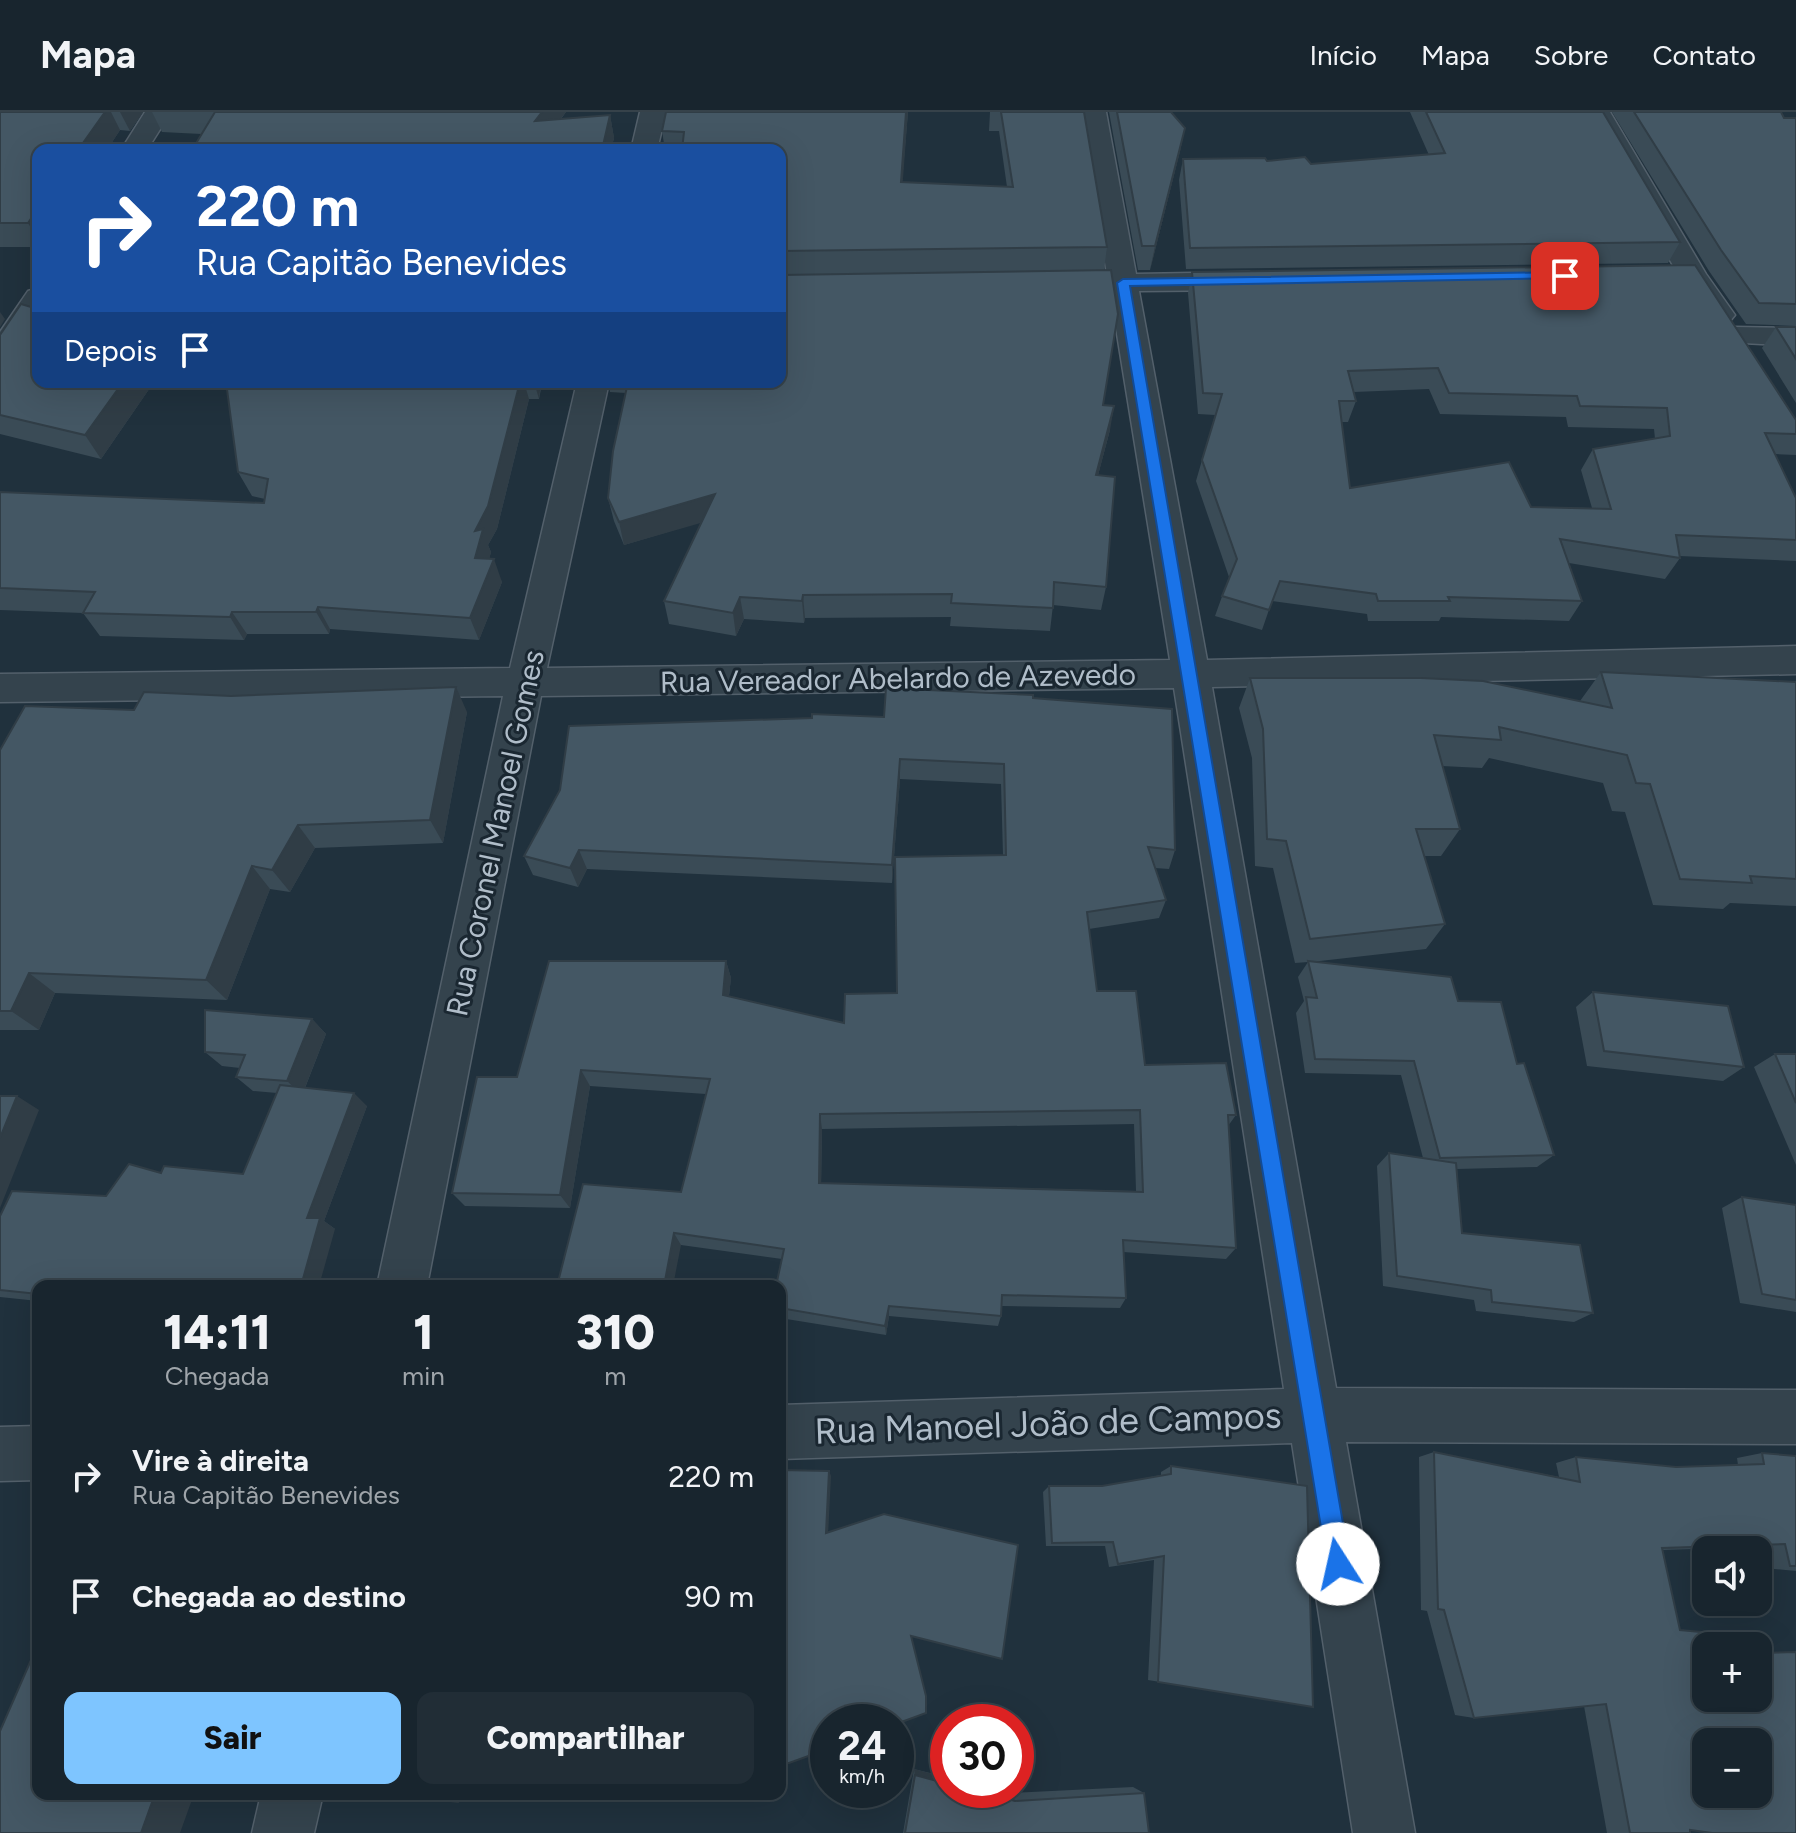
<!DOCTYPE html>
<html lang="pt">
<head>
<meta charset="utf-8">
<style>
	body { margin:0; font-family:Figtree,sans-serif; background:#212d36; color:#f1f3f6; height:100vh; display:flex; flex-direction:column; font-size:30px; white-space:nowrap }
	* { box-sizing:border-box; margin:0 }
	p { font-size:26px; color:#9fa5aa }
	.icon { flex:none; width:44px; height:44px; fill:none; stroke:currentColor; stroke-width:2; stroke-linecap:round; stroke-linejoin:round }
	.map { position:relative; flex:1; overflow:hidden }
	.panel { position:absolute; left:32px; top:1168px; width:754px; height:520px; display:flex; flex-direction:column; background:#18252e; border-radius:16px; box-shadow:0 8px 32px #0002,0 0 0 2px #36424a }
	.panel>* { flex:none }
	.banner { position:absolute; left:32px; top:32px; width:754px; height:244px; border-radius:16px; box-shadow:0 8px 32px #0002,0 0 0 2px #36424a; background:#1a4fa0; color:#fff; overflow:hidden }
	.fabs { position:absolute; left:1692px; top:1424px; display:grid; gap:16px }
	.fabs a { display:grid; place-items:center; width:80px; height:80px; border-radius:16px; background:#18252e; box-shadow:0 8px 32px #0002,0 0 0 2px #36424a; font-size:40px }
	.speed { position:absolute; left:810px; top:1592px; display:flex; gap:16px; font-size:40px; font-weight:700; text-align:center }
	.speed>* { display:grid; place-content:center; width:104px; height:104px; border-radius:50%; background:#18252e; box-shadow:0 8px 32px #0002,0 0 0 2px #36424a; line-height:1 }
	.speed small { font-size:20px; font-weight:400 }
	.speed .limit { border:12px solid #d22; background:#fff; color:#111 }
	.pin { position:absolute; display:grid; place-items:center; width:68px; height:68px; color:#fff; margin:-34px; border-radius:16px; box-shadow:0 4px 12px #0006 }
	.me { position:absolute; width:88px; margin:-44px; rotate:350deg; stroke-linejoin:round; filter:drop-shadow(0 0 6px #0008) }
	.turn { display:flex; align-items:center; gap:28px; height:168px; padding:0 32px; font-size:36px }
	.turn .icon { width:104px; height:104px; stroke-width:2.5 }
	.turn b { display:block; font-size:56px; line-height:68px }
	.then { display:flex; align-items:center; height:76px; padding:0 32px; background:#0003; gap:16px; font-size:30px }
	.eta { display:flex; justify-content:space-evenly; align-items:center; height:136px; text-align:center }
	.eta b { font-size:48px; font-weight:800; line-height:56px }
	.cta { display:flex; gap:16px; margin-top:auto; padding:16px 32px }
	.cta a { flex:1; height:92px; border-radius:16px; background:#7ec5ff; color:#111; font-size:32px; font-weight:800; line-height:92px; text-align:center }
	.cta a+a { background:#212d36; color:#f1f3f6 }
	ul { padding:0; list-style:none }
	li { display:flex; align-items:center; gap:24px; height:120px; padding:0 32px }
	li div { flex:1 }
	li b { display:block; font-size:30px }
	li em { font-style:normal }
	header { display:flex; align-items:center; gap:48px; box-sizing:border-box; height:112px; padding:0 40px; background:#18252e; border-bottom:2px solid #36424a }
	header strong { font-size:38px }
	nav { display:flex; gap:44px; margin-inline-start:auto; font-size:28px }
	.map>svg:first-child { display:block }
	.lines { fill:none; stroke-linecap:round; stroke-linejoin:round }
	.minor-casing { stroke:#53606b; stroke-width:3 }
	.minor { fill:#34434d; fill-rule:evenodd }
	.wall { fill:#3a4b56; fill-rule:evenodd }
	.shaded-wall { fill:#303d46 }
	.building { fill:#445764; stroke:#303d46; stroke-width:2; fill-rule:evenodd }
	.route { fill:#1a73e8; stroke:#114b97; stroke-width:2 }
	.labels { text-anchor:middle; dominant-baseline:central; stroke-width:6; stroke-linejoin:round; paint-order:stroke }
	.street-label { font-size:30px; fill:#b0bdc9; stroke:#1a2731 }
	.near-street-label { font-size:36px; fill:#b0bdc9; stroke:#1a2731 }
</style>
</head>
<body>
<header>
<strong>Mapa</strong>
<nav><a>Início</a><a>Mapa</a><a>Sobre</a><a>Contato</a></nav>
</header>
<div class="map">
<svg width="1796" height="1721" viewBox="0 0 1796 1721">
	<rect width="100%" height="100%" fill="#20313d"/>
	<g class="lines">
		<defs>
			<path id="minor" d="M145,0H171L147,38H121Z
				M640,0H666L657,38H631Z
				M1080,0H1106L1136,162L1249,160L1259,163L1263,169L1259,175L1249,178L1139,179L1207,548L1796,534V562L1212,575L1336,1276L1796,1278V1332L1346,1330L1415,1721H1353L1292,1331L780,1347V1293L1284,1277L1174,576L541,584L427,1174H377L503,584L0,590V562L510,556L577,270H609L547,556L1170,548L1110,179L1084,177L1080,171L1084,165L1107,162Z
				M1584,0H1610L1706,162L1735,203L1730,209L1720,212L1710,209L1678,162Z
				M38,176V208L11,249L0,252V220L28,179Z
				M1735,215L1796,216V234L1724,230L1720,224L1724,218Z
				M38,1314V1368L0,1369V1315Z
				M261,1682H323L314,1721H252Z"/>
		</defs>
		<!-- minor casing -->
		<use href="#minor" class="minor-casing"/>
		<!-- minor -->
		<use href="#minor" class="minor"/>
	</g>
	<!-- wall -->
	<path class="wall" d="M0,0H143L130,19L120,18L107,38H38V135H0Z
		M152,0H566L561,7L610,3L614,26L611,38H192L201,22L162,20Z
		M908,0L902,70L1007,75L999,19H989L990,0H1084L1107,135L1104,158L1103,293L1110,318L1098,363L1106,475L1101,498L1053,493L1050,519L950,514L951,505L805,506L804,511L744,507L736,524L669,512L664,489L701,410L624,433L614,409L608,386L626,281L610,280L608,270H780V38H665L662,19Z
		M1109,0H1171L1185,16L1180,39L1150,158H1138Z
		M1410,0H1603L1680,130L1668,151L1186,157L1179,68L1183,47L1267,49L1311,52L1429,43Z
		M1612,0H1781L1784,6H1796V214L1746,212L1709,159Z
		M1192,160L1796,308V343L1775,342L1796,386V449L1679,444L1680,446L1665,467L1569,451L1582,489L1569,509L1441,505L1439,509H1368L1367,502L1272,489L1262,518L1215,504L1229,465L1196,369L1215,303L1198,302L1188,181ZM1429,277L1440,302L1566,305L1568,315L1654,317L1655,327L1593,337L1581,358L1592,396L1531,395L1350,376L1342,310H1348L1356,289L1354,280Z
		M1776,215H1796V291L1762,236Z
		M0,223L154,270L101,347L0,322Z
		M226,270H575L573,276L542,272L539,287H529L497,417L488,433L491,440L489,447L502,470L479,528L330,517L329,522H247L244,528L100,524L83,501L0,498V380L264,391L265,387L252,384L238,360Z
		M1601,560L1796,570V794L1730,791L1723,797L1653,793L1625,700L1612,699L1603,671L1489,646L1482,656L1442,654L1460,717L1441,744H1424L1445,812L1426,837L1311,850L1458,889L1517,952L1554,1043L1537,1055L1457,1057L1462,1121L1593,1201L1574,1210L1476,1199L1474,1188L1383,1174L1377,1054L1389,1041L1423,1046L1401,963L1305,961L1296,901L1304,889L1298,865L1308,850L1295,851L1273,756L1255,754L1252,646L1239,596L1250,566L1580,589Z
		M1033,586L1175,738L1169,757L1155,756L1166,788L1159,806L1089,817L1097,879L1145,953L1236,1003L1228,1014L1236,1136L1226,1147L1123,1140L1126,1186L1120,1196L1002,1194L1001,1204L998,1214L889,1204L886,1223L780,1206V1174L782,1147L681,1133L557,1174L681,1080L706,982L590,974L570,1096L465,1094L452,1081L517,965L726,849L731,866L729,884L844,911L897,881L1003,743L1001,672L900,667L892,771L587,757L578,775L533,763L524,744L884,605ZM1134,1012L1136,1079L821,1071L822,1017Z
		M134,598L467,600L443,731L315,736L290,780L270,777L227,888L55,881L39,918H0V638Z
		M1593,880L1744,955L1723,969L1587,954L1576,895Z
		M312,907L326,922L305,976L367,994L324,1109L335,1117L38,1174V1189L0,1185V1104L106,1084L161,1061L243,1062L277,981L253,979L236,965L240,956L222,954L205,940Z
		M1775,942H1796V1053L1754,955Z
		M1742,1085L1796,1093V1200L1740,1191L1722,1096Z
		M1434,1340L1559,1365L1556,1351L1576,1345L1676,1355L1738,1353L1737,1346L1762,1341L1796,1344V1459L1763,1456L1758,1435L1662,1438L1680,1518L1758,1586V1540H1796L1690,1718V1721H1607L1584,1594L1474,1606L1455,1603L1427,1499L1421,1498L1419,1345Z
		M1171,1354L1313,1595L1148,1568L1154,1448L1109,1455L1105,1434H1046L1043,1380L1049,1374H1102L1161,1363V1360Z
		M914,1657L1010,1681L1133,1675L1144,1681L1149,1721H903Z"/>
	<!-- shaded-wall -->
	<path class="shaded-wall" d="M105,0H111L120,18L107,38H78Z
		M120,0H143L130,19Z
		M542,0H566L541,32L535,9Z
		M906,0H908L901,93V70Z
		M610,3L614,26L611,38H602Z
		M1185,16L1180,39L1150,158L1155,134Z
		M38,96V128L28,111Z
		M0,200L5,207L0,215Z
		M123,270H154L101,347L85,323Z
		M520,270H524L529,287L497,417L488,433L491,440L484,469L475,446V419Z
		M534,270H541L539,287Z
		M1114,294L1110,318L1092,386L1096,363Z
		M715,382L718,406L624,433L619,410Z
		M494,447L502,470L479,528L470,506Z
		M803,483L805,506L804,511L802,489Z
		M740,485L744,507L736,524L733,501Z
		M318,495L330,517L329,522L316,500Z
		M232,500L247,522L244,528L230,505Z
		M456,575L467,600L443,731L430,708Z
		M900,647V667L892,771V753Z
		M298,713L315,736L290,780L272,758Z
		M579,738L587,757L578,775L570,756Z
		M252,754L270,777L227,888L206,868Z
		M726,849L731,866L727,900L723,883Z
		M29,861L55,881L39,918L11,899Z
		M312,907L326,922L302,983L287,969Z
		M581,958L590,974L570,1096L560,1083Z
		M354,981L367,994L324,1109L335,1117L319,1174H301L307,1106Z
		M17,984L39,998L0,1096V1026Z
		M820,1002L822,1017L821,1084L819,1071Z
		M674,1121L681,1133L673,1174H664Z
		M889,1194V1204L886,1223L885,1214Z
		M829,1359L831,1364L828,1424L826,1421Z
		M914,1657L948,1666V1672L915,1663Z
		M973,1678H996L1010,1681L1015,1689Z
		M155,1682H194L180,1721H141Z
		M460,1682H473L472,1685L458,1690Z"/>
	<!-- building -->
	<path class="building" d="M0,0H105L78,38H38V96L28,111H0Z
		M215,0H542L535,9L610,3L602,38H192Z
		M666,0H906L901,70L1013,75L1001,0H1084L1107,135L780,139V38H682L684,20L662,19Z
		M1117,0H1171L1185,16L1155,134H1142Z
		M1426,0H1603L1680,130L1190,136L1183,47L1265,46L1267,49L1305,45L1311,52L1445,41Z
		M1634,0H1781L1784,6H1796V192L1759,191L1721,138Z
		M1695,153L1796,308V322L1765,321L1796,386V428L1676,423L1680,446L1560,427L1582,489L1448,485L1450,489H1378L1376,482L1280,469L1269,498L1222,484L1237,447L1202,348L1222,282L1203,281L1192,160ZM1438,256L1449,281L1577,284L1580,294L1667,296L1670,324L1593,337L1611,397L1531,395L1509,350L1350,376L1339,289H1356L1348,259Z
		M1111,158L1118,202L1103,293L1114,294L1096,363L1115,365L1106,475L1054,470L1053,496L951,491L952,482L803,483L802,489L740,485L733,501L664,489L715,382L619,410L608,386L613,339L628,270H780V163Z
		M21,192L38,197V270H123L85,323L0,303V223Z
		M1776,215H1796V247Z
		M226,270H520L488,394L475,419L483,417L475,446L494,447L470,506L318,495L316,500H232L230,505L83,501L95,480L0,476V380L264,391L268,367L238,360Z
		M1601,560L1796,570V767L1750,764L1752,771L1680,767L1650,672L1636,671L1627,643L1499,615L1501,628L1434,623L1460,717H1416L1445,812L1310,827L1286,729L1267,727L1263,617L1250,566H1421L1483,569L1612,596Z
		M456,575L430,708L298,713L272,758L252,754L206,868L29,861L11,899H0V638L25,594L134,598L144,580L231,584Z
		M886,576L1033,583V586L1172,597L1175,738L1148,735L1166,788L1087,800L1097,879H1136L1145,953L1226,951L1236,1003H1228L1236,1136L1123,1128L1126,1186L1002,1183L1001,1204L889,1194L885,1214L780,1196V1174H776L784,1137L674,1121L664,1174H557L583,1072L681,1080L710,967L581,958L560,1083L452,1081L477,965H517L549,849H726L723,883L844,911L845,882L897,881L895,745L1006,743L1004,652L900,647L892,753L579,738L570,756L524,744L560,678L569,614L812,606V602L884,605ZM1140,998L1143,1080L819,1071L820,1002Z
		M1308,849L1451,865L1458,889L1501,890L1517,952L1524,951L1554,1043L1440,1046L1414,949L1315,947L1306,885L1317,886Z
		M1593,880L1728,894L1744,955L1604,939Z
		M205,898L312,907L287,969L236,965L245,943L205,940Z
		M1775,942H1796V991Z
		M280,973L354,981L307,1106H320L301,1174H38V1182L0,1178V1104L12,1079L106,1084L129,1052L161,1061L164,1054L243,1062Z
		M0,984H17L0,1026Z
		M1389,1041L1456,1051L1462,1121L1580,1133L1593,1201L1492,1190L1491,1178L1397,1164Z
		M1742,1085L1796,1093V1188L1762,1182Z
		M1434,1340L1580,1370L1576,1345L1676,1355L1764,1352L1762,1341L1796,1344V1454H1790L1785,1432L1662,1436L1680,1518L1701,1520L1706,1541V1586H1758V1541L1796,1540V1721H1712L1690,1718V1721H1630L1606,1592L1474,1606L1444,1498L1438,1497ZM1706,1630H1758V1682H1706Z
		M1171,1354L1307,1374L1313,1595L1158,1570L1164,1444L1118,1452L1113,1430L1052,1431L1049,1374H1102L1171,1362Z
		M780,1358L829,1359L826,1421L884,1402L1018,1433L1002,1547L911,1524L926,1584V1601L896,1612V1610H828V1637L789,1651H780Z
		M38,1532V1682H155L141,1721H0V1619Z
		M915,1663L948,1672V1678H973L1015,1689L1144,1681L1149,1721H905Z
		M387,1682H460L458,1690Z"/>
	<!-- route -->
	<path class="route" d="M1565,160L1571,164L1570,166L1130,174L1350,1452L1347,1461L1338,1464L1330,1461L1327,1452L1117,171L1123,167Z"/>
	<g class="labels">
		<!-- street labels -->
		<g class="street-label">
			<text transform="translate(898 566) rotate(-1)">Rua Vereador Abelardo de Azevedo</text>
			<text transform="translate(495 721) rotate(-78)">Rua Coronel Manoel Gomes</text>
		</g>
		<!-- near-street labels -->
		<g class="near-street-label">
			<text transform="translate(1048 1311) rotate(-2)">Rua Manoel João de Campos</text>
		</g>
	</g>
</svg>
<div class="fabs">
<a><svg class="icon" aria-label="sound" viewBox="0 0 24 24"><path d="M4 9h4l5-4v14l-5-4H4zM17 9q2 3 0 6"/></svg></a>
<a>+</a>
<a>−</a>
</div>
<div class="speed"><div>24<small>km/h</small></div><div class="limit">30</div></div>
<div class="pin" style="left:1565px;top:164px;background:#d93025"><svg class="icon" aria-label="arrive" viewBox="0 0 24 24"><path d="M6 21V4h12l-3 4 3 4H6"/></svg></div>
<svg class="me" style="left:1338px;top:1452px" viewBox="-20 -20 40 40"><circle r="19" fill="#fff"/><path d="M0-13L10 11 0 6-10 11z" fill="#1a73e8"/></svg>
<div class="banner">
<div class="turn"><svg class="icon" aria-label="right" viewBox="0 0 24 24"><path d="M7 20v-9h11M14 6l5 5-5 5"/></svg><div><b>220 m</b>Rua Capitão Benevides</div></div>
<div class="then">Depois<svg class="icon" aria-label="arrive" viewBox="0 0 24 24"><path d="M6 21V4h12l-3 4 3 4H6"/></svg></div>
</div>
<section class="panel">
<div class="eta">
<div><b>14:11</b><p>Chegada</p></div>
<div><b>1</b><p>min</p></div>
<div><b>310</b><p>m</p></div>
</div>
<ul>
<li><svg class="icon" aria-label="right" viewBox="0 0 24 24"><path d="M7 20v-9h11M14 6l5 5-5 5"/></svg><div><b>Vire à direita</b><p>Rua Capitão Benevides</p></div><em>220 m</em></li>
<li><svg class="icon" aria-label="arrive" viewBox="0 0 24 24"><path d="M6 21V4h12l-3 4 3 4H6"/></svg><div><b>Chegada ao destino</b></div><em>90 m</em></li>
</ul>
<div class="cta"><a>Sair</a><a>Compartilhar</a></div>
</section>
</div>
</body>
</html>
